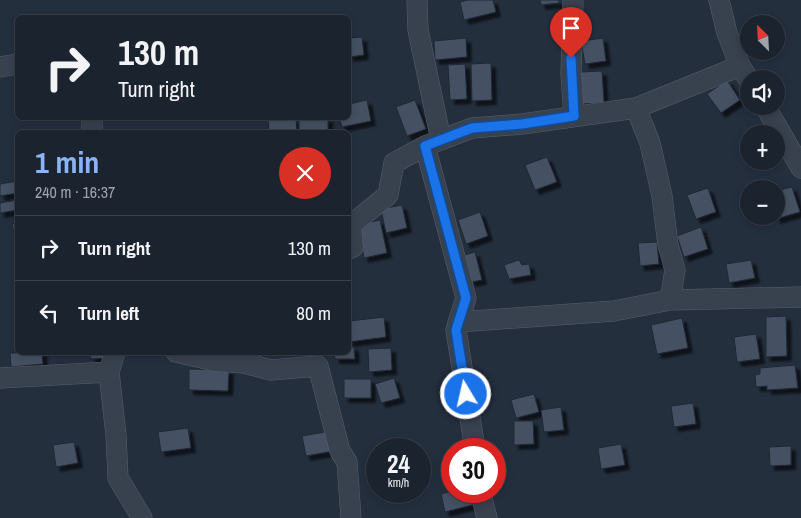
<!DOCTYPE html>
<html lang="en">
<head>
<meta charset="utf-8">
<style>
	body { margin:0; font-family:"Archivo Narrow",sans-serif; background:#282f3a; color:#f1f3f6; height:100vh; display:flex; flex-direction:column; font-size:19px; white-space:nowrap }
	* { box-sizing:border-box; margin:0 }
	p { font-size:16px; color:#a0a4aa }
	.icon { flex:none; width:28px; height:28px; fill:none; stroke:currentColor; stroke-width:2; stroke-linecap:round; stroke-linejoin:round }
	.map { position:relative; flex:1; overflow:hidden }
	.sheet { position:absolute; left:15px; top:130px; width:336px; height:225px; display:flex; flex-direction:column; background:#1b232e; border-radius:8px; box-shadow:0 2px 8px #0003,0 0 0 1px #39404a }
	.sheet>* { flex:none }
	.guide { position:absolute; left:15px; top:15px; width:336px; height:105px; border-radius:8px; box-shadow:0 2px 8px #0003,0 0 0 1px #39404a; background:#1b232e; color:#f1f3f6; overflow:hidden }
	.needle { width:32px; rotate:336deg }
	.fabs { position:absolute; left:740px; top:15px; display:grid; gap:10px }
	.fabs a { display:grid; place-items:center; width:45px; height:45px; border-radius:50%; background:#1b232e; box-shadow:0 2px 8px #0003,0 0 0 1px #39404a; font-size:25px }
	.speed { position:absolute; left:366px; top:438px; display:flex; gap:10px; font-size:25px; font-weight:700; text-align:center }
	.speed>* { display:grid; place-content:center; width:65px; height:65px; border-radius:50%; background:#1b232e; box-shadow:0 2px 8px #0003,0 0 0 1px #39404a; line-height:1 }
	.speed small { font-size:12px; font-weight:400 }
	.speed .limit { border:8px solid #d22; background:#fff; color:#111 }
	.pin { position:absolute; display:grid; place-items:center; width:42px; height:42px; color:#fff; margin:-51px -21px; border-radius:50% 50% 50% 0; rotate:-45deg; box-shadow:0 0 5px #0007 }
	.pin .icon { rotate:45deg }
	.me { position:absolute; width:55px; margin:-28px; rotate:351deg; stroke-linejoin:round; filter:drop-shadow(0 0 4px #0008) }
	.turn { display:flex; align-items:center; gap:18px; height:105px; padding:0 20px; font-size:22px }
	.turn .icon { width:65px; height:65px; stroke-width:2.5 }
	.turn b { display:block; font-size:35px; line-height:42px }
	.round { display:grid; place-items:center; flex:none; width:52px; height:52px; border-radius:26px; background:#282f3a }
	.head { display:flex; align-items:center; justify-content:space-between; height:85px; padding:0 20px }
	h1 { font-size:30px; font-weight:800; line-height:38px; color:#8ab4f8 }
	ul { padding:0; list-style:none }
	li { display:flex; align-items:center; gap:15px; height:65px; padding:0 20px; border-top:1px solid #39404a }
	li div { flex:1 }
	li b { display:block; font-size:19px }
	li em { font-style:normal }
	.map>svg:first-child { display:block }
	.building { fill:#455162; stroke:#1f2835; filter:url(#shadow) }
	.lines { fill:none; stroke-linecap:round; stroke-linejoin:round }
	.minor-casing { stroke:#565f6c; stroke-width:21 }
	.minor { stroke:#38414e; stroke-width:20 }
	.route-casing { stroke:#114b97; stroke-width:12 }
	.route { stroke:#1a73e8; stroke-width:9 }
</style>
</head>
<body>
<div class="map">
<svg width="801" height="518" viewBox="0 0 801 518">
	<defs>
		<filter id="shadow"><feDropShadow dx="4.5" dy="4.5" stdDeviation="1" flood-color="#0009"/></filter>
	</defs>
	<rect width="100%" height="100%" fill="#242f3e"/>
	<!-- building -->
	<path class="building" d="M468,0H493L496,12L464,20L460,2Z
		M540,0H559V3L541,5Z
		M362,37L364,55L349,57V38Z
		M466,38L467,57L435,60L434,41Z
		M603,38L606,61L585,64L581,41Z
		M491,63L492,100L472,101L471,64Z
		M465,64L467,99L450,100L448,65Z
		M602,71L604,103L582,104L580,72Z
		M727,80L740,100L721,113L707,94Z
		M367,100L371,121L342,127L339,118H349V104Z
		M415,100L426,129L407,136L396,107Z
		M299,118H328V132H299Z
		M296,119L297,132L269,131L268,120Z
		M547,157L557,182L535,190L525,165Z
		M18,181V193L0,196V184Z
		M792,187L800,212L776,219V191Z
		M708,188L716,212L696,219L687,195Z
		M18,200V210L0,213V203Z
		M402,205L407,228L386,233L381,209Z
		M480,212L488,236L466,244L458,220Z
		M380,220L387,253L364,258L358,225Z
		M18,223V244H16L12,224Z
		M701,227L708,249L684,257L677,236Z
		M657,242L659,264L640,266L638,243Z
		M475,252L482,280L471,282L464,255Z
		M519,260L522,265L529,264L531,275L509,279L504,265Z
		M751,260L755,278L729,283L726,264Z
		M786,316L787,356L766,357V317Z
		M384,317L386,337L349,342V321Z
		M682,318L688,348L657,354L651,325Z
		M756,334L760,359L737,362L734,337Z
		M349,347H354L355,359H335L334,352H349Z
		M391,348L392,370L369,372L368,349Z
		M42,352L43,364L11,367L10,353Z
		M90,352H108L109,358L91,359Z
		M795,365L798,388L767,390V386L756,387L755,375L760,374V368Z
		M189,369L229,370L228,391L189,390Z
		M394,378L400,398L381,403L375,384Z
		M344,379H371V398H344Z
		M534,394L539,412L516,418L511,400Z
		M693,403L696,424L674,427L671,406Z
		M561,407L564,430L544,432L541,410Z
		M514,421H533L534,444L514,445Z
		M188,428L191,448L161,452L158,432Z
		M330,431L334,451L306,456L302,436Z
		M74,442L78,463L56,467L53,445Z
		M621,444L625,465L601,469L598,448Z
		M791,446V465L770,466L769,447Z
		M452,491H473L476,504L445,512L441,494Z"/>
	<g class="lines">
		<defs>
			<path id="minor" d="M417,0L418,30L441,140
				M573,0L571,74L574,116
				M719,0L727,33L740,66
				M0,67L18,64
				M765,106L801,168
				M636,108L650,143L662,196L668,245L675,270L670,300
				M92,118V132
				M425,146L472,128L522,124L636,108L740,66L749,80
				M349,249L353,247L351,225L388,195L394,163L425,146L466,298L456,330L475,449
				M458,322L614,311L670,300L801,297
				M115,352L109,372L116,435L118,478L142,518
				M176,352L215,361L244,363L271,370L318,366L340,451L347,462L351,518
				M0,378L109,372
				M480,491L487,518"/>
		</defs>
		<!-- minor casing -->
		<use href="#minor" class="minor-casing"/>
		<!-- minor -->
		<use href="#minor" class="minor"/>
	</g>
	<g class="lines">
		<defs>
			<path id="route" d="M466,394L456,330L466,298L425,146L472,128L522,124L574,116L571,58"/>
		</defs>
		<!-- route casing -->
		<use href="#route" class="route-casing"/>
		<!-- route -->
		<use href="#route" class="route"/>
	</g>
</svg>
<div class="fabs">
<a><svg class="needle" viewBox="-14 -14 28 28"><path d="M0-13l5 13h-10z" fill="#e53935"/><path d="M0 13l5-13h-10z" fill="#a0a4aa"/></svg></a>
<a><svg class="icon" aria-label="sound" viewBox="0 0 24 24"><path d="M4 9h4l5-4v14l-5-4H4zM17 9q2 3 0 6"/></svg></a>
<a>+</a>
<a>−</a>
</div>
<div class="speed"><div>24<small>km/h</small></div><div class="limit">30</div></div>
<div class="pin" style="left:571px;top:58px;background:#d93025"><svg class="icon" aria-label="arrive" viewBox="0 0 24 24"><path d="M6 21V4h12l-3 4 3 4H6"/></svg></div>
<svg class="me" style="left:466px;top:394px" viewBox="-20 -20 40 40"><circle r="17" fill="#1a73e8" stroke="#fff" stroke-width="3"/><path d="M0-11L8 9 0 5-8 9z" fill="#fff"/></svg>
<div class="guide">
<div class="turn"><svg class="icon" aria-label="right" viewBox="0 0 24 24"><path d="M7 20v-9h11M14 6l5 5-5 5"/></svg><div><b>130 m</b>Turn right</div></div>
</div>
<section class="sheet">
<div class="head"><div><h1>1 min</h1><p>240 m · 16:37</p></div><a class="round" style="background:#d93025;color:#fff"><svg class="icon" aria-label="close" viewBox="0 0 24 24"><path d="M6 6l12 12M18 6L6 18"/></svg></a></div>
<ul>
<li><svg class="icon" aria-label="right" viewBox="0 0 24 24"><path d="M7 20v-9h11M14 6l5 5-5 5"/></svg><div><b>Turn right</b></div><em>130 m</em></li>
<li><svg class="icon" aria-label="left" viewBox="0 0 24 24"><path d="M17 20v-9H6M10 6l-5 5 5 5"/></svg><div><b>Turn left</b></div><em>80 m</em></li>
</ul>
</section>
</div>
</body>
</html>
